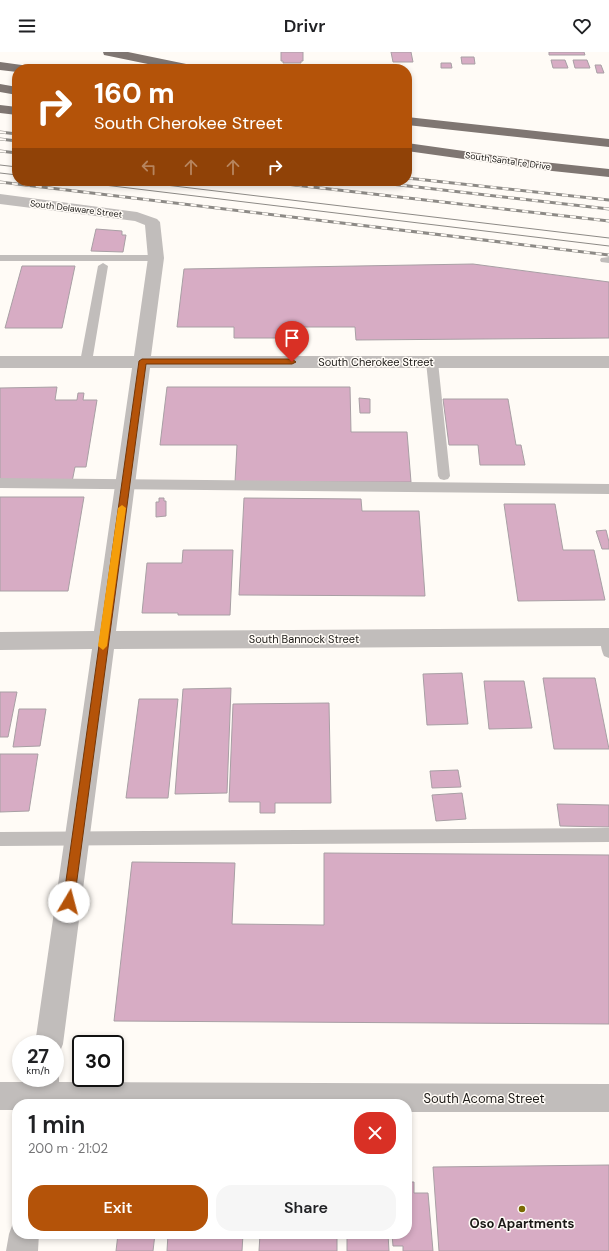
<!DOCTYPE html>
<html lang="en">
<head>
<meta charset="utf-8">
<style>
	body { margin:0; font-family:"DM Sans",sans-serif; background:#f6f6f6; color:#202124; height:100vh; display:flex; flex-direction:column; font-size:15px; white-space:nowrap }
	* { box-sizing:border-box; margin:0 }
	p { font-size:13px; color:#757577 }
	.icon { flex:none; width:22px; height:22px; fill:none; stroke:currentColor; stroke-width:2; stroke-linecap:round; stroke-linejoin:round }
	.map { position:relative; flex:1; overflow:hidden }
	.sheet { position:absolute; left:12px; top:1047px; width:400px; height:140px; display:flex; flex-direction:column; background:#fff; border-radius:16px; box-shadow:0 2px 6px #0003 }
	.sheet>* { flex:none }
	.top-card { position:absolute; left:12px; top:12px; width:400px; height:122px; border-radius:16px; box-shadow:0 2px 6px #0003; background:#b45309; color:#fff; overflow:hidden }
	.speed { position:absolute; left:12px; top:983px; display:flex; gap:8px; font-size:20px; font-weight:700; text-align:center }
	.speed>* { display:grid; place-content:center; width:52px; height:52px; border-radius:50%; background:#fff; box-shadow:0 2px 6px #0003; line-height:1 }
	.speed small { font-size:10px; font-weight:400 }
	.speed .limit { border:2px solid #111; border-radius:6px; background:#fff; color:#111 }
	.pin { position:absolute; display:grid; place-items:center; width:34px; height:34px; color:#fff; margin:-41px -17px; border-radius:50% 50% 50% 0; rotate:-45deg; box-shadow:0 0 4px #0007 }
	.pin .icon { rotate:45deg }
	.me { position:absolute; width:44px; margin:-22px; rotate:8deg; stroke-linejoin:round; filter:drop-shadow(0 0 3px #0008) }
	.turn { display:flex; align-items:center; gap:14px; height:84px; padding:0 16px; font-size:18px }
	.turn .icon { width:52px; height:52px; stroke-width:2.5 }
	.turn b { display:block; font-size:28px; line-height:34px }
	.lanes { display:flex; align-items:center; height:38px; padding:0 16px; background:#0003; justify-content:center; gap:20px; direction:ltr }
	.lanes .off { opacity:.35 }
	.round { display:grid; place-items:center; flex:none; width:42px; height:42px; border-radius:16px; background:#f6f6f6 }
	.summary { display:flex; align-items:center; justify-content:space-between; height:68px; padding:0 16px }
	h1 { font-size:24px; font-weight:600; line-height:30px }
	.primary-button { display:flex; gap:8px; margin-top:auto; padding:8px 16px }
	.primary-button a { flex:1; height:46px; border-radius:16px; background:#b45309; color:#fff; font-size:16px; font-weight:600; line-height:46px; text-align:center }
	.primary-button a+a { background:#f6f6f6; color:#202124 }
	header { display:flex; justify-content:space-between; align-items:center; height:52px; padding:0 16px; background:#fff; font-size:18px; font-weight:600 }
	.map>svg:first-child { display:block }
	.building { fill:#d7acc4; stroke:#a89fa4 }
	.lines { fill:none; stroke-linecap:round; stroke-linejoin:round }
	.lane { fill:#c1bdbb; fill-rule:evenodd }
	.street { fill:#c1bdbb; fill-rule:evenodd }
	.highway { fill:#7f7672; fill-rule:evenodd }
	.tram { stroke:#8d8a86; stroke-width:1 }
	.rail-casing { stroke:#8d8a86; stroke-width:3 }
	.rail { stroke:#fffbf6; stroke-width:2; stroke-dasharray:6; stroke-linecap:butt }
	.route { fill:#b45309; stroke:#753606 }
	.slow { fill:#f59e0b }
	.poi-dot { fill:#7b6b04; stroke:#fffbf6; stroke-width:1.5 }
	.labels { text-anchor:middle; dominant-baseline:central; stroke-width:3; stroke-linejoin:round; paint-order:stroke }
	.far-street-label { font-size:9px; fill:#1b1916; stroke:#fffbf6 }
	.street-label { font-size:11px; fill:#1b1916; stroke:#fffbf6 }
	.near-street-label { font-size:13px; fill:#1b1916; stroke:#fffbf6 }
	.near-poi-label { font-size:13px; font-weight:bold; fill:#1b1916; stroke:#fffbf6 }
</style>
</head>
<body>
<header><svg class="icon" aria-label="menu" viewBox="0 0 24 24"><path d="M4 6h16M4 12h16M4 18h16"/></svg>Drivr<svg class="icon" aria-label="heart" viewBox="0 0 24 24"><path d="M12 20l-8-8c-3-5 5-10 8-4 3-6 11-1 8 4z"/></svg></header>
<div class="map">
<svg width="609" height="1199" viewBox="0 0 609 1199">
	<rect width="100%" height="100%" fill="#fffbf6"/>
	<!-- building -->
	<path class="building" d="M281,0H303V9H301V11H283V9H281Z
		M391,0H411L413,10H393Z
		M549,0H584L585,3H549Z
		M461,5H474L475,12H462Z
		M551,8H565L568,16H553Z
		M573,8H587L590,16H575Z
		M441,11H451L452,16H441Z
		M595,13H601L604,21H597Z
		M96,177L122,179V183H126L123,200L91,199Z
		M473,212L609,230V286L356,288L355,275H289V286H234V275H177L184,217Z
		M22,214H75L62,276H5Z
		M57,335L55,348H77L78,341H84L83,348H97L86,415H75L72,430H0V336Z
		M167,335H350L351,380H407L411,430H235L237,393H160Z
		M359,346L370,347V361H360Z
		M443,347H508L516,393H521L525,413H480L478,393H449Z
		M0,445H84L68,539H0Z
		M159,446H164V449H166V464L156,465V450H159Z
		M244,446L361,447L362,459H419L425,544L239,543Z
		M504,452H555L563,498H594L605,548L518,549Z
		M606,478L609,490V497H602L596,479Z
		M183,498H233L230,563H178V561H142L147,511H182Z
		M462,621L468,672L427,673L423,622Z
		M543,626H595L609,697H554Z
		M484,629H524L532,676L489,677Z
		M231,636L227,741L175,742L183,637Z
		M0,640H17L8,685H0Z
		M139,647H178L168,746H126Z
		M329,651L331,751H275V761H260V750H229L233,652Z
		M19,657H46L40,694L13,695Z
		M0,702H38L29,759L0,760Z
		M458,718L461,735L432,736L430,719Z
		M462,741L466,767L436,769L432,743Z
		M557,752L609,753V775L560,774Z
		M324,801L609,803V972L114,969L132,810L235,811L232,872L324,873Z
		M609,1113V1199H439L433,1115Z
		M407,1130H414V1141H428L433,1199H403V1194H393L392,1182H407Z
		M118,1182H155L153,1199H116Z
		M168,1182H243L242,1199H167Z
		M260,1182H337V1199H259Z
		M347,1182H388L389,1199H347Z"/>
	<g class="lines">
		<!-- lane -->
		<path class="lane" d="M0,203H156L161,206L156,209H0Z
			M609,205V211L601,210L600,208L601,206Z
			M103,211L108,214L92,310L90,313H82L80,310L98,214Z
			M432,306L436,307L438,310L450,424L448,427L444,428L440,427L438,424L426,310L428,307Z
			M0,426L609,432V442L0,436Z
			M607,579L609,580V606L604,604C601,598 599,588 602,581Z
			M609,776V790L0,794V780Z"/>
		<!-- street -->
		<path class="street" d="M0,142L137,160L157,167L160,170L164,206L151,304H609V316H150L116,579L609,576V594L114,597L63,992L59,1002L55,1003V992H35L92,597L0,598V580L94,579L132,316H0V304H134L148,206L145,173L135,169L0,152Z
			M55,1016L59,1026V1030L609,1032V1060H407V1052H17V1058H0V1030H30L31,1026H55Z
			M17,1170V1182H39L38,1199H6L9,1182L13,1171Z"/>
		<!-- highway -->
		<path class="highway" d="M103,0H128L191,13L196,14L198,17H172L109,4L104,3Z
			M0,10L29,14L31,17H17V20L0,18Z
			M0,32L17,35V43L0,40Z
			M0,53L17,55V63L0,61Z
			M407,65L609,87V95L407,73Z
			M407,91L543,110L609,117V125L543,118L407,99Z"/>
		<!-- tram -->
		<path class="tram" d="M0,113L17,115
			M0,121L17,123
			M71,129L609,194
			M132,129L609,186"/>
		<defs>
			<path id="rail" d="M0,80L17,82
				M0,87L17,89
				M0,99L17,101
				M407,126L609,148
				M260,129L609,169
				M365,129L609,157
				M0,130L609,203"/>
		</defs>
		<!-- rail casing -->
		<use href="#rail" class="rail-casing"/>
		<!-- rail -->
		<use href="#rail" class="rail"/>
	</g>
	<!-- route -->
	<path class="route" d="M142,307H292L296,310L292,312H146L74,850L73,853L69,855L65,853L63,850L139,309Z"/>
	<!-- slow -->
	<path class="slow" d="M122,453L126,456L107,594L103,598L98,594L118,456Z"/>
	<!-- markers -->
	<circle class="poi-dot" cx="522" cy="1157" r="4"/>
	<g class="labels">
		<!-- far-street labels -->
		<g class="far-street-label">
			<text transform="translate(508 109) rotate(8)">South Santa Fe Drive</text>
			<text transform="translate(76 157) rotate(7)">South Delaware Street</text>
		</g>
		<!-- street labels -->
		<g class="street-label">
			<text x="376" y="310">South Cherokee Street</text>
			<text x="304" y="587">South Bannock Street</text>
		</g>
		<!-- near-street labels -->
		<g class="near-street-label">
			<text x="484" y="1046">South Acoma Street</text>
		</g>
		<!-- near-poi labels -->
		<g class="near-poi-label">
			<text x="522" y="1171">Oso Apartments</text>
		</g>
	</g>
</svg>
<div class="speed"><div>27<small>km/h</small></div><div class="limit">30</div></div>
<div class="pin" style="left:292px;top:310px;background:#d93025"><svg class="icon" aria-label="arrive" viewBox="0 0 24 24"><path d="M6 21V4h12l-3 4 3 4H6"/></svg></div>
<svg class="me" style="left:69px;top:850px" viewBox="-20 -20 40 40"><circle r="19" fill="#fff"/><path d="M0-13L10 11 0 6-10 11z" fill="#b45309"/></svg>
<div class="top-card">
<div class="turn"><svg class="icon" aria-label="right" viewBox="0 0 24 24"><path d="M7 20v-9h11M14 6l5 5-5 5"/></svg><div><b>160 m</b>South Cherokee Street</div></div>
<div class="lanes"><svg class="icon off" aria-label="left" viewBox="0 0 24 24"><path d="M17 20v-9H6M10 6l-5 5 5 5"/></svg><svg class="icon off" aria-label="ahead" viewBox="0 0 24 24"><path d="M12 20V5M6 11l6-6 6 6"/></svg><svg class="icon off" aria-label="ahead" viewBox="0 0 24 24"><path d="M12 20V5M6 11l6-6 6 6"/></svg><svg class="icon" aria-label="right" viewBox="0 0 24 24"><path d="M7 20v-9h11M14 6l5 5-5 5"/></svg></div>
</div>
<section class="sheet">
<div class="summary"><div><h1>1 min</h1><p>200 m · 21:02</p></div><a class="round" style="background:#d93025;color:#fff"><svg class="icon" aria-label="close" viewBox="0 0 24 24"><path d="M6 6l12 12M18 6L6 18"/></svg></a></div>
<div class="primary-button"><a>Exit</a><a>Share</a></div>
</section>
</div>
</body>
</html>
